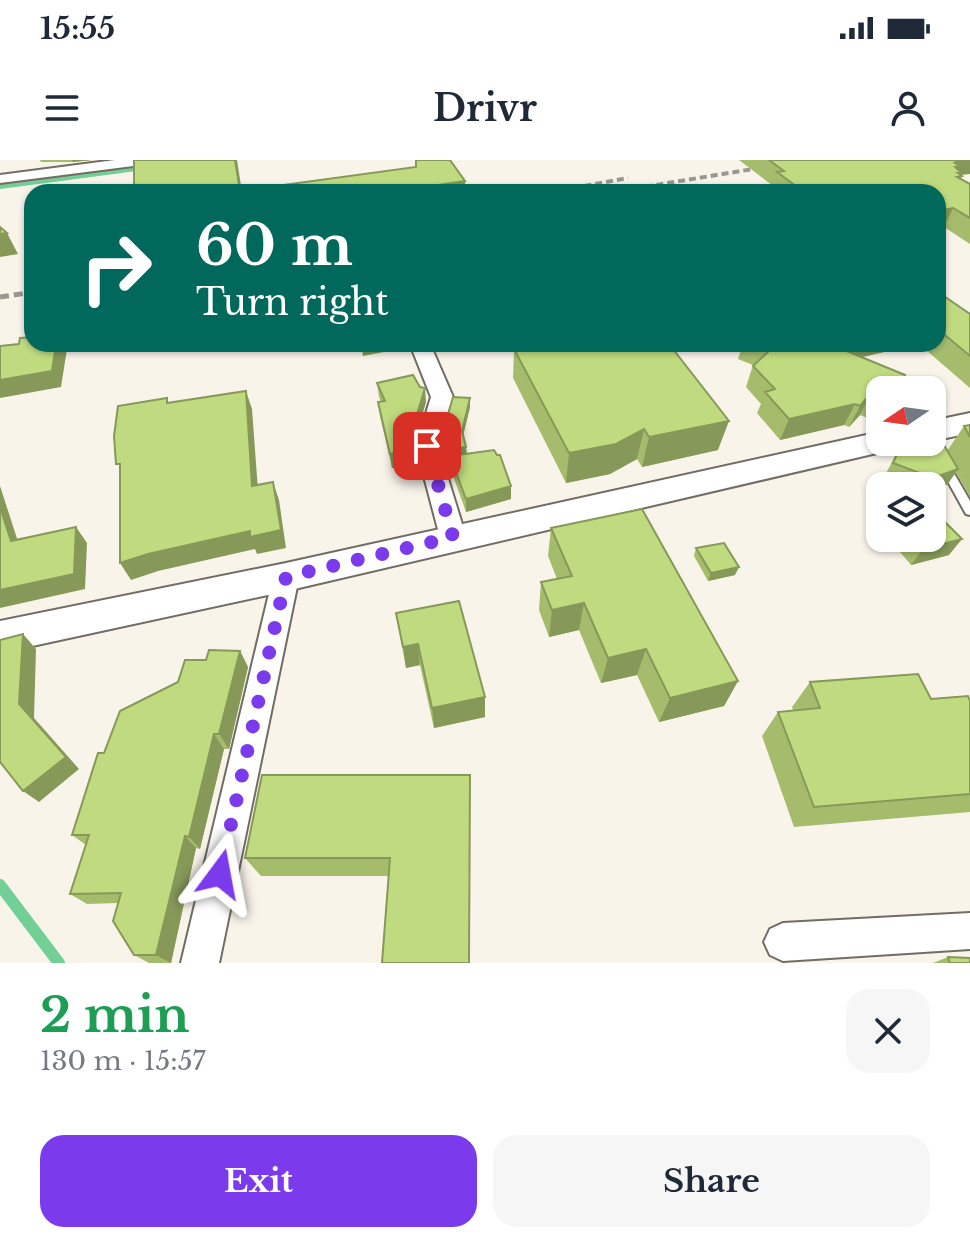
<!DOCTYPE html>
<html lang="en">
<head>
<meta charset="utf-8">
<style>
	body { margin:0; font-family:"Libre Baskerville",serif; background:#f6f6f7; color:#1f2937; height:100vh; display:flex; flex-direction:column; font-size:30px; white-space:nowrap }
	* { box-sizing:border-box; margin:0 }
	p { font-size:26px; color:#747a83 }
	.icon { flex:none; width:44px; height:44px; fill:none; stroke:currentColor; stroke-width:2; stroke-linecap:round; stroke-linejoin:round }
	.map { position:relative; height:803px; overflow:hidden }
	.panel { display:flex; flex-direction:column; background:#fff; flex:1 }
	.panel>* { flex:none }
	.top-card { position:absolute; left:24px; top:24px; width:922px; height:168px; border-radius:24px; box-shadow:0 2px 6px #0004; background:#00695c; color:#fff; overflow:hidden }
	.needle { width:52px; rotate:257deg }
	.buttons { position:absolute; left:866px; top:216px; display:grid; gap:16px }
	.buttons a { display:grid; place-items:center; width:80px; height:80px; border-radius:16px; background:#fff; box-shadow:0 2px 6px #0004; font-size:40px }
	.pin { position:absolute; display:grid; place-items:center; width:68px; height:68px; color:#fff; margin:-34px; border-radius:16px; box-shadow:0 4px 12px #0006 }
	.me { position:absolute; width:88px; margin:-44px; rotate:13deg; stroke-linejoin:round; filter:drop-shadow(0 0 6px #0008) }
	.turn { display:flex; align-items:center; gap:28px; height:168px; padding:0 40px; font-size:36px }
	.turn .icon { width:104px; height:104px; stroke-width:2.5 }
	.turn b { display:block; font-size:56px; line-height:68px }
	.round { display:grid; place-items:center; flex:none; width:84px; height:84px; border-radius:24px; background:#f6f6f7 }
	.head { display:flex; align-items:center; justify-content:space-between; height:136px; padding:0 40px }
	h1 { font-size:48px; font-weight:800; line-height:60px; color:#1e9e55 }
	.cta { display:flex; gap:16px; margin-top:auto; padding:16px 40px }
	.cta a { flex:1; height:92px; border-radius:24px; background:#7c3aed; color:#fff; font-size:32px; font-weight:800; line-height:92px; text-align:center }
	.cta a+a { background:#f6f6f7; color:#1f2937 }
	.status { display:flex; justify-content:space-between; align-items:center; height:56px; padding:0 40px; background:#fff; direction:ltr }
	.status svg { height:22px; fill:currentColor }
	header { display:flex; justify-content:space-between; align-items:center; height:104px; padding:0 40px; background:#fff; font-size:36px; font-weight:800 }
	.map>svg:first-child { display:block }
	.lines { fill:none; stroke-linecap:round; stroke-linejoin:round }
	.stream-far1 { stroke:#72cf96; stroke-width:6 }
	.stream { stroke:#72cf96; stroke-width:12 }
	.lane-casing { stroke:#716d64; stroke-width:4 }
	.street-casing { stroke:#716d64; stroke-width:4 }
	.secondary-casing { stroke:#716d64; stroke-width:4 }
	.lane { fill:#fff; fill-rule:evenodd }
	.street { fill:#fff; fill-rule:evenodd }
	.secondary { fill:#fff; fill-rule:evenodd }
	.rail-far1 { stroke:#9a9790; stroke-width:4; stroke-dasharray:7 4; stroke-linecap:butt }
	.rail { stroke:#9a9790; stroke-width:5; stroke-dasharray:9 5; stroke-linecap:butt }
	.wall { fill:#a5bc6d }
	.shaded-wall { fill:#869959 }
	.building { fill:#c0db7f; stroke:#869959; stroke-width:2 }
	.route { stroke:#7c3aed; stroke-width:14; stroke-dasharray:0 25.2 }
</style>
</head>
<body>
<div class="status"><b>15:55</b><svg viewBox="0 0 49 12"><path d="M0 12V9h3v3zM5 12V6h3v6zM10 12V3h3v9zM15 12V0h3v12zM26 1h20v11H26zM47 4h2v5h-2z"/></svg></div>
<header><svg class="icon" aria-label="menu" viewBox="0 0 24 24"><path d="M4 6h16M4 12h16M4 18h16"/></svg>Drivr<svg class="icon" aria-label="person" viewBox="0 0 24 24"><circle cx="12" cy="8" r="4"/><path d="M4 21q1-7 8-7t8 7"/></svg></header>
<div class="map">
<svg width="970" height="803" viewBox="0 0 970 803">
	<rect width="100%" height="100%" fill="#f9f4ea"/>
	<g class="lines">
		<!-- stream-far1 -->
		<path class="stream-far1" d="M0,26L144,7"/>
		<!-- stream -->
		<path class="stream" d="M0,725L59,803"/>
		<defs>
			<path id="lane" d="M932,279L936,282L970,341V355L966,354L926,282H932Z"/>
			<path id="street" d="M115,0H156L149,4L0,23V15Z
				M410,184H430L453,237L438,286L466,377L462,384L453,387L444,384L440,377L416,286L431,237Z
				M286,407L295,410L299,417L219,803H181L273,417L277,410Z
				M970,753V789L783,801L770,795L764,782L770,769L783,763Z"/>
			<path id="secondary" d="M970,253V273L932,281V261Z
				M880,272V282H899L894,289L286,431L0,493V461L286,403Z"/>
		</defs>
		<!-- lane casing -->
		<use href="#lane" class="lane-casing"/>
		<!-- street casing -->
		<use href="#street" class="street-casing"/>
		<!-- secondary casing -->
		<use href="#secondary" class="secondary-casing"/>
		<!-- lane -->
		<use href="#lane" class="lane"/>
		<!-- street -->
		<use href="#street" class="street"/>
		<!-- secondary -->
		<use href="#secondary" class="secondary"/>
		<!-- rail-far1 -->
		<path class="rail-far1" d="M552,32L628,18
			M613,32L808,0
			M14,135L32,132"/>
		<!-- rail -->
		<path class="rail" d="M0,137L27,133"/>
	</g>
	<!-- wall -->
	<path class="wall" d="M40,0H92L73,2H41Z
		M739,0H970L961,15V19L970,24V84L944,67L938,32H772L773,26Z
		M938,132L970,154V228L919,184L862,197L905,215L896,230H880V252L873,260L860,255L849,267L844,265L780,280L757,253L761,244L746,227L753,205L738,199L743,184H938Z
		M514,189L718,290L642,307L637,299L610,314L566,323L513,218Z
		M377,223L426,242L414,282L417,303L392,308L380,256L378,242H381L379,237Z
		M470,247L463,276L467,294L511,339L466,352L451,310L450,298L445,299L441,286V278Z
		M970,265V337L956,312L947,325L932,330V326H902L883,319L902,283L947,291L964,266Z
		M551,368L738,521L724,546L659,562L637,515L601,523L579,470L549,477L539,450L541,422L557,419L548,396Z
		M899,378H932L949,395L911,405L894,385Z
		M696,388L735,415L708,421L694,396Z
		M396,453L485,557L434,568L420,505L406,508Z
		M240,491L248,507L229,589H224L200,689L196,688L171,803H149L134,795L118,743L87,744L70,734L86,685L72,675L104,593L178,522Z
		M810,522L931,539L970,541V652L794,667L762,576L778,552L793,550L792,547Z
		M470,615V803H382L389,716H261L245,698Z
		M948,797L950,803H933Z"/>
	<!-- shaded-wall -->
	<path class="shaded-wall" d="M72,0H92L73,2Z
		M235,0H237L242,32H240Z
		M952,0H970V14L961,15L962,16L953,35Z
		M465,21L466,32H392Z
		M953,48L944,67L938,68V51Z
		M7,73L18,94L0,97V74Z
		M56,184H64L67,189L61,227L0,238V220Z
		M361,184H404L405,188L363,196Z
		M837,184H919L823,206L832,185Z
		M905,215L896,230H892Z
		M425,228L426,242L413,285L412,271Z
		M246,231L252,249L259,344L252,326Z
		M871,233L860,255L849,267L860,246Z
		M470,238V247L462,280V271Z
		M855,244L844,265L780,280L789,259Z
		M729,261L718,290L642,307L649,277Z
		M644,269L637,299L610,314L566,323L569,293Z
		M466,287L467,295L445,299V290Z
		M416,289L417,303L392,308L390,294Z
		M958,309L947,325L932,330V326H927L933,318Z
		M273,322L279,340L286,388L257,394L255,389L158,411L131,420L120,403Z
		M0,326L23,397L11,381L0,347Z
		M511,326V339L466,352V339Z
		M76,367L87,383L85,429L0,448V430Z
		M962,379L949,395L911,405L923,389Z
		M739,407L735,415L708,421L711,413Z
		M584,443L579,470L549,477L552,450Z
		M23,474L36,489L34,558L79,609L39,642L23,631L19,544Z
		M418,484L420,505L406,508L403,487Z
		M646,489L637,515L601,523L608,498Z
		M240,491L248,507L229,589L219,574Z
		M738,521L724,546L659,562L670,538Z
		M485,537V557L434,568L432,548Z
		M214,574L224,589L200,689L189,677Z
		M470,615V803H469Z
		M185,676L196,688L171,803L156,795Z"/>
	<!-- building -->
	<path class="building" d="M134,0H235L240,31L416,7V0H450L465,21L392,32H134Z
		M769,0H954L959,3H955L959,6L955,7L962,13H958L962,16L957,17L970,24V58L953,48L938,51V32H804L777,12L784,11Z
		M0,67L7,73L0,74Z
		M938,132L970,154V196L938,169Z
		M32,177V184H56L52,211L0,220V186L19,184L20,178Z
		M540,184H669L729,261L649,277L644,269L616,284L569,293L514,189Z
		M760,184H837L832,185L905,215L892,230H880V237L871,233L860,246L855,244L789,259L765,232L775,229L753,206L771,189Z
		M413,215L420,227L425,228L412,271L416,289L390,294L378,242L385,241L377,223Z
		M246,231L252,326L273,322L281,370L250,377V371L148,394L120,403V304H116L114,276L118,246L167,238V243Z
		M453,237L470,238L462,271L466,287L445,290L441,278Z
		M970,265V277L964,266Z
		M941,280L958,309L933,318L893,303L902,283L919,286Z
		M494,290L497,295H500L511,326L466,339L450,296Z
		M0,347L11,381L76,367L74,414L0,430Z
		M642,349L738,521L670,538L646,489L608,498L584,443L552,450L541,422L572,416L551,368Z
		M943,360L962,379L923,389L913,378H932V362Z
		M724,383L739,407L711,413L696,388Z
		M459,441L485,537L432,548L418,484L403,487L396,453Z
		M23,474L19,544L66,597L23,631L0,602V480Z
		M209,490L240,491L219,574H214L189,677L185,676L156,795H134L113,761L121,733L70,734L89,675H72L98,593H104L120,551L178,522L185,500H206Z
		M918,514L931,539L968,536L970,541V634L814,647L778,552L820,548L810,522Z
		M262,615H470L469,803H382L390,698H245Z
		M948,797L970,798V803H950Z"/>
	<g class="lines">
		<!-- route -->
		<path class="route" d="M220,714L286,417L453,377L427,286"/>
	</g>
</svg>
<div class="buttons">
<a><svg class="needle" viewBox="-14 -14 28 28"><path d="M0-13l5 13h-10z" fill="#e53935"/><path d="M0 13l5-13h-10z" fill="#747a83"/></svg></a>
<a><svg class="icon" aria-label="layers" viewBox="0 0 24 24"><path d="M12 4l9 5-9 5-9-5zM3 14l9 5 9-5"/></svg></a>
</div>
<div class="pin" style="left:427px;top:286px;background:#d93025"><svg class="icon" aria-label="arrive" viewBox="0 0 24 24"><path d="M6 21V4h12l-3 4 3 4H6"/></svg></div>
<svg class="me" style="left:220px;top:714px" viewBox="-20 -20 40 40"><path d="M0-17L14 15 0 8-14 15z" fill="#7c3aed" stroke="#fff" stroke-width="4"/></svg>
<div class="top-card">
<div class="turn"><svg class="icon" aria-label="right" viewBox="0 0 24 24"><path d="M7 20v-9h11M14 6l5 5-5 5"/></svg><div><b>60 m</b>Turn right</div></div>
</div>
</div>
<section class="panel">
<div class="head"><div><h1>2 min</h1><p>130 m · 15:57</p></div><a class="round"><svg class="icon" aria-label="close" viewBox="0 0 24 24"><path d="M6 6l12 12M18 6L6 18"/></svg></a></div>
<div class="cta"><a>Exit</a><a>Share</a></div>
</section>
</body>
</html>
